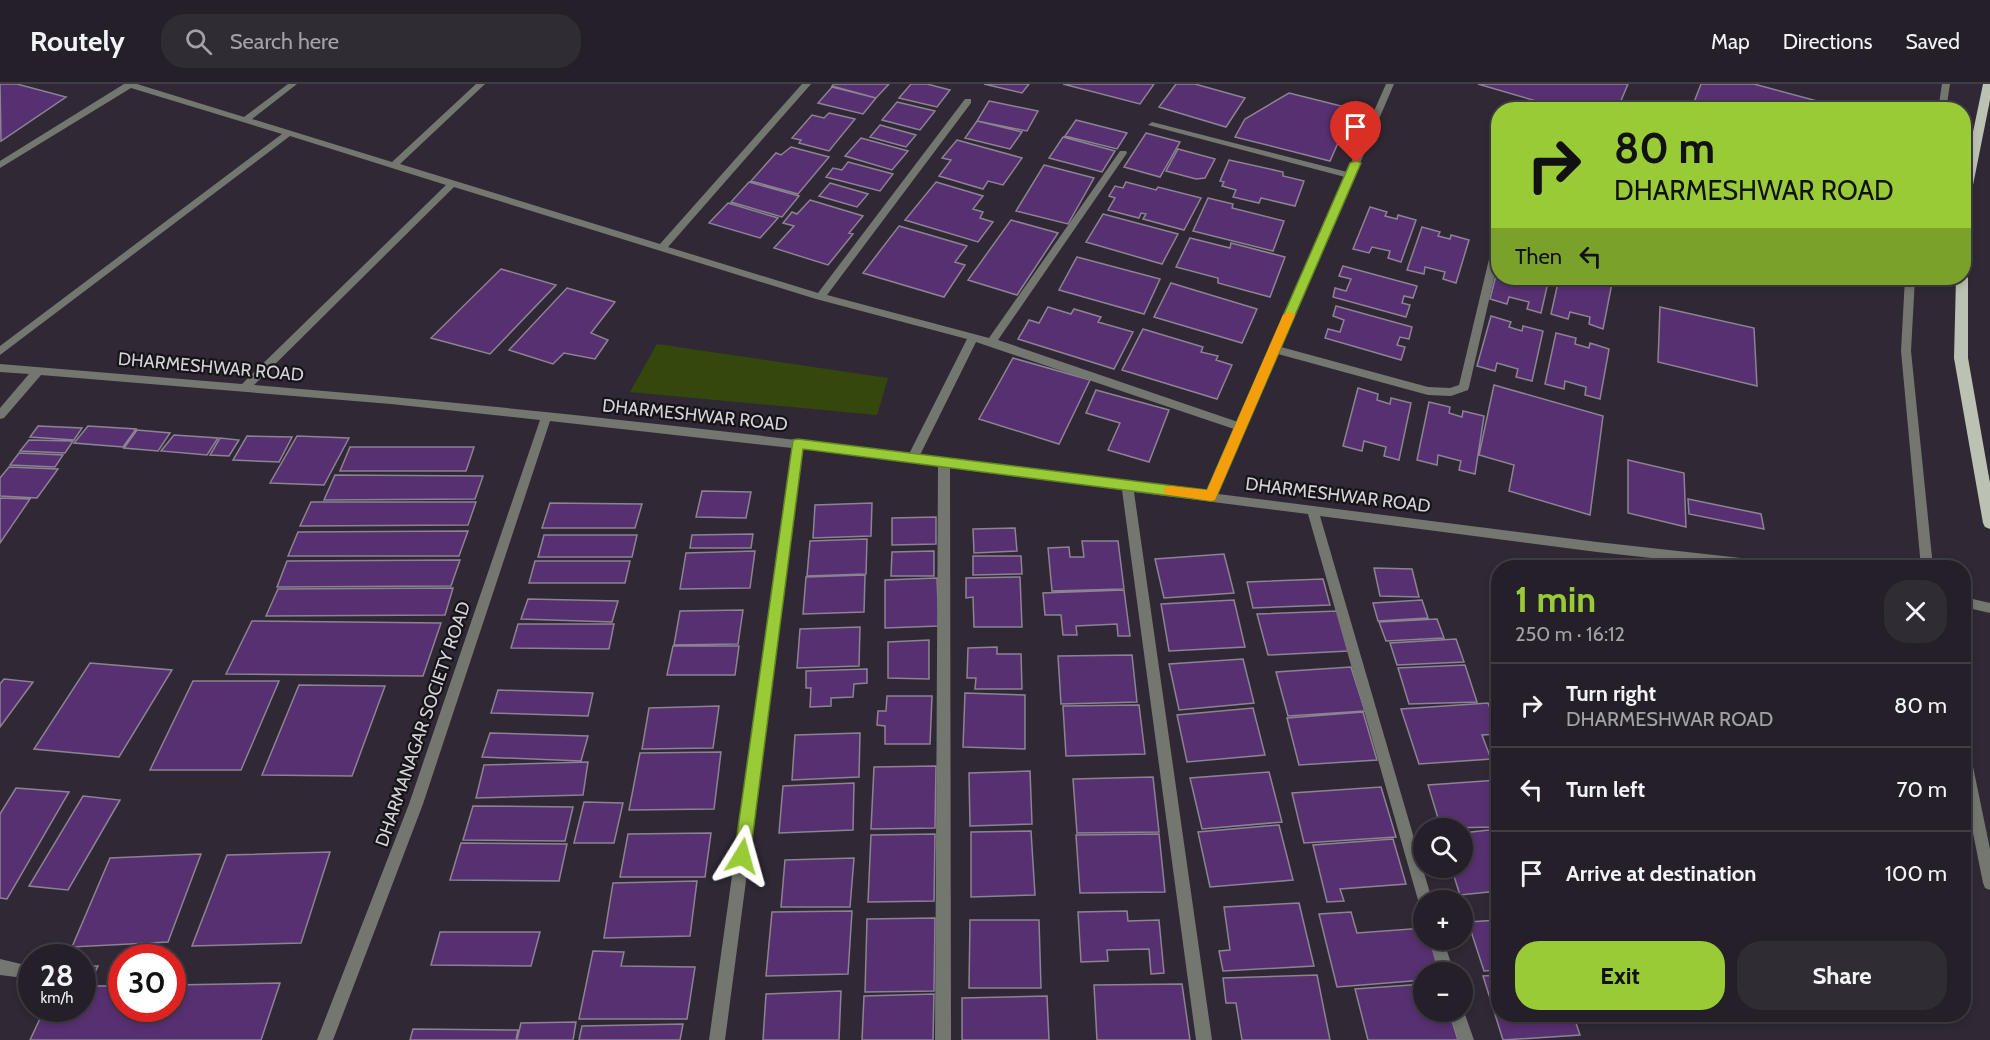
<!DOCTYPE html>
<html lang="en">
<head>
<meta charset="utf-8">
<style>
	body { margin:0; font-family:Cabin,sans-serif; background:#302c34; color:#f1f3f6; height:100vh; display:flex; flex-direction:column; font-size:22px; white-space:nowrap }
	* { box-sizing:border-box; margin:0 }
	p { font-size:20px; color:#a3a2a8 }
	.icon { flex:none; width:33px; height:33px; fill:none; stroke:currentColor; stroke-width:2; stroke-linecap:round; stroke-linejoin:round }
	.map { position:relative; flex:1; overflow:hidden }
	.side { position:absolute; left:1491px; top:476px; width:480px; height:462px; display:flex; flex-direction:column; background:#241f28; border-radius:24px; box-shadow:0 3px 9px #0003,0 0 0 2px #413d45 }
	.side>* { flex:none }
	.top-card { position:absolute; left:1491px; top:18px; width:480px; height:183px; border-radius:24px; box-shadow:0 3px 9px #0003,0 0 0 2px #413d45; background:#99cb36; color:#111; overflow:hidden }
	.fabs { position:absolute; left:1413px; top:734px; display:grid; gap:12px }
	.fabs a { display:grid; place-items:center; width:60px; height:60px; border-radius:50%; background:#241f28; box-shadow:0 3px 9px #0003,0 0 0 2px #413d45; font-size:30px }
	.speed { position:absolute; left:18px; top:860px; display:flex; gap:12px; font-size:30px; font-weight:700; text-align:center }
	.speed>* { display:grid; place-content:center; width:78px; height:78px; border-radius:50%; background:#241f28; box-shadow:0 3px 9px #0003,0 0 0 2px #413d45; line-height:1 }
	.speed small { font-size:15px; font-weight:400 }
	.speed .limit { border:9px solid #d22; background:#fff; color:#111 }
	.pin { position:absolute; display:grid; place-items:center; width:51px; height:51px; color:#fff; margin:-62px -26px; border-radius:50% 50% 50% 0; rotate:-45deg; box-shadow:0 0 6px #0007 }
	.pin .icon { rotate:45deg }
	.me { position:absolute; width:66px; margin:-33px; rotate:8deg; stroke-linejoin:round; filter:drop-shadow(0 0 4px #0008) }
	.turn { display:flex; align-items:center; gap:21px; height:126px; padding:0 24px; font-size:27px }
	.turn .icon { width:78px; height:78px; stroke-width:2.5 }
	.turn b { display:block; font-size:42px; line-height:51px }
	.then { display:flex; align-items:center; height:57px; padding:0 24px; background:#0003; gap:12px; font-size:22px }
	.round { display:grid; place-items:center; flex:none; width:63px; height:63px; border-radius:24px; background:#302c34 }
	.head { display:flex; align-items:center; justify-content:space-between; height:102px; padding:0 24px }
	h1 { font-size:36px; font-weight:700; line-height:45px; color:#99cb36 }
	.action { display:flex; gap:12px; margin-top:auto; padding:12px 24px }
	.action a { flex:1; height:69px; border-radius:24px; background:#99cb36; color:#111; font-size:24px; font-weight:700; line-height:69px; text-align:center }
	.action a+a { background:#302c34; color:#f1f3f6 }
	ul { padding:0; list-style:none }
	li { display:flex; align-items:center; gap:18px; height:84px; padding:0 24px; border-top:2px solid #413d45 }
	li div { flex:1 }
	li b { display:block; font-size:22px }
	li em { font-style:normal }
	header { display:flex; align-items:center; gap:36px; box-sizing:border-box; height:84px; padding:0 30px; background:#241f28; border-bottom:2px solid #413d45 }
	header strong { font-size:28px }
	nav { display:flex; gap:33px; margin-inline-start:auto; font-size:21px }
	.search { width:420px; height:54px; background:#302c34; display:flex; align-items:center; gap:15px; box-sizing:border-box; padding:0 21px; border-radius:24px; color:#a3a2a8; font-size:22px }
	.map>svg:first-child { display:block }
	.green { fill:#34480d }
	.building { fill:#573071; stroke:#8c8392; stroke-width:1.5 }
	.lines { fill:none; stroke-linecap:round; stroke-linejoin:round }
	.street { fill:#747770; fill-rule:evenodd }
	.primary { fill:#bbc2b4; fill-rule:evenodd }
	.route { fill:#99cb36; stroke:#638423; stroke-width:1.5 }
	.slow { fill:#f59e0b }
	.labels { text-anchor:middle; dominant-baseline:central; stroke-width:4.5; stroke-linejoin:round; paint-order:stroke }
	.street-label { font-size:18px; fill:#d6d2da; stroke:#161319 }
</style>
</head>
<body>
<header>
<strong>Routely</strong>
<div class="search"><svg class="icon" aria-label="search" viewBox="0 0 24 24"><circle cx="10" cy="10" r="6"/><path d="M15 15l6 6"/></svg>Search here</div>
<nav><a>Map</a><a>Directions</a><a>Saved</a></nav>
</header>
<div class="map">
<svg width="1990" height="956" viewBox="0 0 1990 956">
	<rect width="100%" height="100%" fill="#302935"/>
	<!-- green -->
	<path class="green" d="M657,260L888,294L877,331L630,308Z"/>
	<!-- building -->
	<path class="building" d="M0,0H17L66,13L1,57Z
		M834,0H889L876,14L832,2Z
		M911,0H927L950,6L937,23L899,14Z
		M984,0H1029L1022,9Z
		M1063,0H1154L1140,20Z
		M1176,0H1195L1245,14L1226,43L1159,23Z
		M1478,0H1628L1617,26H1567Z
		M1701,0H1754L1832,21L1830,26H1691Z
		M832,3L876,14L863,30L818,19Z
		M1289,9L1353,25L1330,77L1235,53L1245,35Z
		M989,17L1038,27L1027,47L977,37Z
		M897,18L935,27L920,46L882,36Z
		M829,29L855,35L829,67L799,59L801,56L792,54L812,31L824,34Z
		M1076,36L1127,49L1117,65L1065,52Z
		M977,37L1022,48L1010,65L965,54Z
		M880,41L916,51L906,63L870,53Z
		M1146,49L1180,58L1160,93L1124,83Z
		M1063,53L1115,67L1102,88L1049,74Z
		M861,54L908,67L892,86L845,72Z
		M957,56L1022,74L1003,101L988,97L983,105L939,92L951,76L942,74Z
		M791,63L829,73L798,110L751,97L776,69L781,71Z
		M1178,65L1215,75L1205,94L1196,95L1166,87Z
		M1229,76L1283,88V92L1304,97L1295,122L1261,114L1259,119L1233,113L1236,106L1222,102L1224,98L1220,97Z
		M848,78L893,90L880,107L826,93L833,84L842,86Z
		M1044,81L1094,94L1068,140L1016,127Z
		M749,98L799,112L782,133L731,118Z
		M936,98L983,112L973,125L983,128L980,134L993,138L978,158L905,136Z
		M1126,98L1156,106L1158,103L1201,114L1184,146L1143,135L1146,130L1141,129L1139,134L1108,126L1115,114L1109,112L1115,102L1123,104Z
		M830,99L868,110L857,123L819,112Z
		M1208,114L1233,120L1232,124L1284,137L1273,167L1193,147Z
		M810,116L863,132L849,149L853,150L828,181L774,164L794,142L783,139L792,128L797,130Z
		M728,119L778,134L760,154L709,139Z
		M1370,123L1387,128L1385,132L1397,135L1398,131L1416,136L1401,178L1388,174L1390,167L1372,163L1369,169L1353,165Z
		M1103,130L1178,150L1162,180L1086,158Z
		M1011,136L1058,149L1017,211L968,196Z
		M899,142L967,162L955,178L965,181L944,213L863,189Z
		M1422,143L1440,148L1438,152L1450,155L1451,151L1469,156L1456,199L1443,195L1445,188L1425,183L1424,190L1407,186Z
		M1190,154L1230,164L1231,159L1285,173L1270,213L1218,199V194L1176,183Z
		M1077,173L1160,195L1144,230L1059,206Z
		M1343,182L1417,202L1413,214L1404,212L1402,219L1410,221L1406,233L1333,213L1335,204L1346,207L1351,195L1339,192Z
		M1498,183V194H1549L1541,229L1527,225L1529,218L1509,213L1507,220L1490,215Z
		M501,185L556,201L490,270L431,254Z
		M1559,194H1580L1592,198L1593,194L1612,199L1603,245L1589,240L1590,233L1570,228L1568,235L1551,230Z
		M1171,199L1257,225L1242,259L1154,233Z
		M567,204L615,218L591,249L608,256L595,275L564,269L553,280L509,266Z
		M1336,222L1412,243L1409,255L1400,253L1397,261L1405,263L1401,276L1325,254L1328,245L1340,248L1344,236L1333,232Z
		M1048,223L1071,230L1074,225L1101,233L1098,238L1133,248L1114,285L1018,255L1029,236L1039,239Z
		M1660,223L1754,244L1757,302L1658,278Z
		M1491,232L1511,238L1509,243L1522,247L1523,242L1543,247L1532,297L1516,293L1518,285L1497,279L1495,287L1477,282Z
		M1143,245L1203,263L1201,268L1218,272L1216,276L1232,281L1217,315L1122,286Z
		M1556,249L1576,254L1575,260L1589,264L1590,259L1609,265L1600,315L1585,311L1586,303L1565,297L1564,305L1545,300Z
		M1013,274L1090,296L1059,360L979,335Z
		M1494,301L1603,332L1590,431L1509,407L1514,381L1479,371Z
		M1358,304L1378,310L1377,316L1390,320L1391,314L1411,319L1399,376L1384,372L1386,363L1364,357L1362,367L1343,362Z
		M1096,306L1169,326L1149,378L1108,366L1120,339L1086,329Z
		M1429,318L1450,323L1449,329L1462,333L1463,327L1484,332L1475,390L1459,386L1461,377L1438,371L1437,381L1417,376Z
		M38,342L82,344L74,356L30,353Z
		M88,342L136,345L123,363L74,359Z
		M137,346L170,349L158,367L124,364Z
		M174,351L218,354L207,371L161,367Z
		M247,352L292,353L279,378L233,376Z
		M297,352L349,354L324,401L270,399Z
		M220,354L239,356L229,372L210,371Z
		M29,356L73,357L65,369L20,367Z
		M350,363H474L466,387H340Z
		M19,369L63,371L55,383L10,381Z
		M1628,376L1684,389L1686,443L1628,429Z
		M9,383L58,385L37,414L0,412V394Z
		M335,391L483,392L475,415L324,416Z
		M702,407L751,408L746,434L696,433Z
		M0,414L30,415L0,459Z
		M1688,415L1761,430L1764,445L1689,430Z
		M311,418H476L468,441L300,442Z
		M550,419L642,420L635,444H542Z
		M872,419L871,452L813,454L815,421Z
		M936,433V460L892,461V434Z
		M1015,444L1017,467L974,469L973,445Z
		M468,447L459,472H288L298,448Z
		M753,450L751,464H690L692,451Z
		M544,451H637L632,473H538Z
		M867,455L866,490L807,492L810,457Z
		M1082,457H1118L1124,505L1052,507L1048,464L1069,463L1070,473H1084Z
		M755,467L750,504L680,505L686,469Z
		M934,467V492H891L892,468Z
		M1224,470L1234,509L1164,514L1155,475Z
		M973,472H1021L1022,490L973,491Z
		M460,476L451,502L277,503L287,477Z
		M535,477H630L625,499H529Z
		M1374,484L1412,485L1419,513L1380,512Z
		M865,491L864,528L803,530L806,493Z
		M1020,493L1022,543H974L973,513L966,514V494Z
		M937,494L939,542L885,544V496Z
		M1323,495L1330,521L1253,524L1247,498Z
		M453,504L445,531L266,532L278,505Z
		M1124,506L1130,552H1118L1117,540L1076,542L1077,551H1063L1061,531H1045L1043,509Z
		M528,515L618,517L612,538L521,535Z
		M1234,516L1245,563L1169,567L1161,520Z
		M1422,516L1428,534L1378,537L1373,519Z
		M743,526L738,560L674,561L680,527Z
		M1338,527L1348,567L1268,571L1257,530Z
		M1437,535L1444,554L1386,557L1379,538Z
		M252,537L441,539L423,592L226,590Z
		M518,540H614L609,565L511,564Z
		M860,543L859,582L797,584L800,545Z
		M1456,555L1464,578L1397,581L1390,559Z
		M929,556V595L888,594V558Z
		M673,562H739L735,591H667Z
		M997,563V570H1021L1022,605H975L976,594H967L968,564Z
		M1132,571L1137,618L1061,620L1058,572Z
		M1243,575L1254,619L1179,626L1169,580Z
		M90,579L172,586L119,673L34,665Z
		M1465,581L1477,618L1409,620L1398,584Z
		M1351,583L1365,627L1288,632L1276,588Z
		M867,585V599L854,600L853,613L831,614V622L810,623L811,604H806V587Z
		M4,595L33,598L0,643V600Z
		M193,597H279L241,686H150Z
		M299,601L385,602L352,692L262,691Z
		M498,606L593,609L588,632L491,629Z
		M965,609L1025,611V665L963,663Z
		M887,612H932L930,660H885V642L877,641L878,627H886Z
		M1488,619L1498,646V650L1482,651L1491,675L1419,680L1401,625Z
		M1139,621L1145,670L1066,672L1063,622Z
		M719,622L713,664L642,665L649,624Z
		M1253,624L1265,671L1187,678L1177,631Z
		M1363,628L1377,676L1299,681L1287,634Z
		M490,649L588,652L581,677L482,673Z
		M860,649L859,693L792,696L795,651Z
		M721,668L714,725L629,726L640,669Z
		M588,678L583,711L476,714L484,681Z
		M936,682L935,744L871,745L874,683Z
		M1030,687L1032,740L970,742L969,689Z
		M1269,688L1282,738L1202,745L1190,694Z
		M1153,693L1159,748L1077,749L1073,695Z
		M1498,696V743L1441,744L1428,701Z
		M854,699L853,746L779,749L783,702Z
		M1381,703L1396,753L1304,759L1292,709Z
		M16,704L69,708L7,815L0,814V730Z
		M83,712L120,716L68,806L29,802Z
		M584,718L623,719L614,759H574Z
		M473,722L573,723L565,757L463,756Z
		M1279,741L1293,796L1210,803L1198,748Z
		M1498,745V807L1460,811L1451,783H1462V749Z
		M1031,747L1035,811L971,813V748Z
		M711,749L705,793H620L628,750Z
		M935,750L934,817L868,818L871,751Z
		M1159,750L1165,808L1080,809L1076,751Z
		M1393,755L1406,800L1340,805L1344,817L1327,818L1313,761Z
		M461,759L567,760L559,797L450,796Z
		M330,768L301,859L192,862L227,771Z
		M201,770L168,858L72,863L110,774Z
		M854,774L850,823H781L785,776Z
		M697,797L690,852L604,854L613,799Z
		M1299,819L1314,882L1223,887L1219,867L1230,866L1224,823Z
		M852,827L848,890L766,892L772,828Z
		M1127,827L1128,837L1159,836L1164,889L1151,890L1149,865L1107,866L1108,877L1081,878L1078,828Z
		M1351,828L1357,849L1424,844V855H1430L1440,888H1424V896L1337,903L1319,830Z
		M935,834L934,907L865,908L867,835Z
		M970,836H1039L1041,904H969Z
		M1498,836V886L1484,887L1468,838Z
		M440,848H540L531,882L431,881Z
		M593,867L624,868L621,882L695,883L687,935H579Z
		M82,882H98L88,902H122V924H172V901L280,899L261,956H30L45,924H82Z
		M1317,891L1330,956H1242L1236,919H1226L1223,894Z
		M1498,891V930H1573L1580,951L1503,956L1483,892Z
		M1182,900L1190,956H1097L1094,901Z
		M1424,900V927H1449L1458,956H1368L1355,905Z
		M841,907L839,956H763L766,910Z
		M934,910L933,956H862L864,912Z
		M1047,912L1049,956H962V914Z
		M576,938L573,956H517L521,939Z
		M683,940L680,956H579L582,942Z
		M413,945L518,946L516,956H410Z"/>
	<g class="lines">
		<!-- street -->
		<path class="street" d="M124,0H137L244,33L288,0H297L252,35L392,78L476,0H485L400,80L660,160L802,0H811L668,163L818,209L965,15H971V19L827,211L989,254L1120,67H1126L1127,69L998,256L1238,338L1345,93L1148,41L1152,38L1347,88L1386,0H1394L1281,263L1428,303L1450,304L1459,301L1490,171L1495,168L1498,169V177L1469,303L1468,306L1451,312L1428,311L1278,270L1218,410L1597,458L1777,478L1781,480L1783,483H1733L1597,468L1320,432L1432,816H1424V823L1420,821L1418,816L1308,430L1134,408L1212,956H1196L1122,406L950,384L951,956H935L938,382L803,365L725,956H709L792,364L550,337L423,720L333,956H317L409,720L540,336L391,320L41,291L4,334L0,335V324L29,290L0,288V280L242,300L446,101L290,52L0,271V262L282,50L131,4L0,84V77ZM454,103L816,215L967,255L909,370C691,342 473,319 254,301ZM976,258L1234,345L1207,408L920,371Z
			M1942,0H1950L1946,26H1938Z
			M1905,194H1915L1911,267L1933,483H1921L1901,267Z
			M1964,513L1990,519V529L1964,523Z
			M1964,667L1969,669L1971,673L1990,765V806L1985,804L1983,799L1964,704Z
			M1429,855H1443L1454,888H1438Z
			M0,875L21,880L24,885L21,890L16,893L0,891Z
			M1462,922L1474,956H1458L1449,927H1462Z"/>
		<!-- primary -->
		<path class="primary" d="M1983,0H1990V16L1970,116L1964,120V91Z
			M1964,190L1968,194V274L1990,399V445L1985,443L1983,439L1954,274L1956,194H1964Z"/>
	</g>
	<!-- route -->
	<path class="route" d="M1356,76L1361,79L1215,416L1211,417L803,365L750,772L748,778L742,780L736,778L734,772L793,356L798,355L1207,406L1350,79Z"/>
	<!-- slow -->
	<path class="slow" d="M1289,227L1295,231L1215,416L1211,417L1165,410L1163,407L1165,403L1169,402L1207,406L1283,231Z"/>
	<g class="labels">
		<!-- street labels -->
		<g class="street-label">
			<text transform="translate(211 283) rotate(5)">DHARMESHWAR ROAD</text>
			<text transform="translate(695 331) rotate(6)">DHARMESHWAR ROAD</text>
			<text transform="translate(1338 411) rotate(7)">DHARMESHWAR ROAD</text>
			<text transform="translate(423 640) rotate(-71)">DHARMANAGAR SOCIETY ROAD</text>
		</g>
	</g>
</svg>
<div class="fabs">
<a><svg class="icon" aria-label="search" viewBox="0 0 24 24"><circle cx="10" cy="10" r="6"/><path d="M15 15l6 6"/></svg></a>
<a>+</a>
<a>−</a>
</div>
<div class="speed"><div>28<small>km/h</small></div><div class="limit">30</div></div>
<div class="pin" style="left:1356px;top:79px;background:#d93025"><svg class="icon" aria-label="arrive" viewBox="0 0 24 24"><path d="M6 21V4h12l-3 4 3 4H6"/></svg></div>
<svg class="me" style="left:742px;top:772px" viewBox="-20 -20 40 40"><path d="M0-17L14 15 0 8-14 15z" fill="#99cb36" stroke="#fff" stroke-width="4"/></svg>
<div class="top-card">
<div class="turn"><svg class="icon" aria-label="right" viewBox="0 0 24 24"><path d="M7 20v-9h11M14 6l5 5-5 5"/></svg><div><b>80 m</b>DHARMESHWAR ROAD</div></div>
<div class="then">Then<svg class="icon" aria-label="left" viewBox="0 0 24 24"><path d="M17 20v-9H6M10 6l-5 5 5 5"/></svg></div>
</div>
<section class="side">
<div class="head"><div><h1>1 min</h1><p>250 m · 16:12</p></div><a class="round"><svg class="icon" aria-label="close" viewBox="0 0 24 24"><path d="M6 6l12 12M18 6L6 18"/></svg></a></div>
<ul>
<li><svg class="icon" aria-label="right" viewBox="0 0 24 24"><path d="M7 20v-9h11M14 6l5 5-5 5"/></svg><div><b>Turn right</b><p>DHARMESHWAR ROAD</p></div><em>80 m</em></li>
<li><svg class="icon" aria-label="left" viewBox="0 0 24 24"><path d="M17 20v-9H6M10 6l-5 5 5 5"/></svg><div><b>Turn left</b></div><em>70 m</em></li>
<li><svg class="icon" aria-label="arrive" viewBox="0 0 24 24"><path d="M6 21V4h12l-3 4 3 4H6"/></svg><div><b>Arrive at destination</b></div><em>100 m</em></li>
</ul>
<div class="action"><a>Exit</a><a>Share</a></div>
</section>
</div>
</body>
</html>
